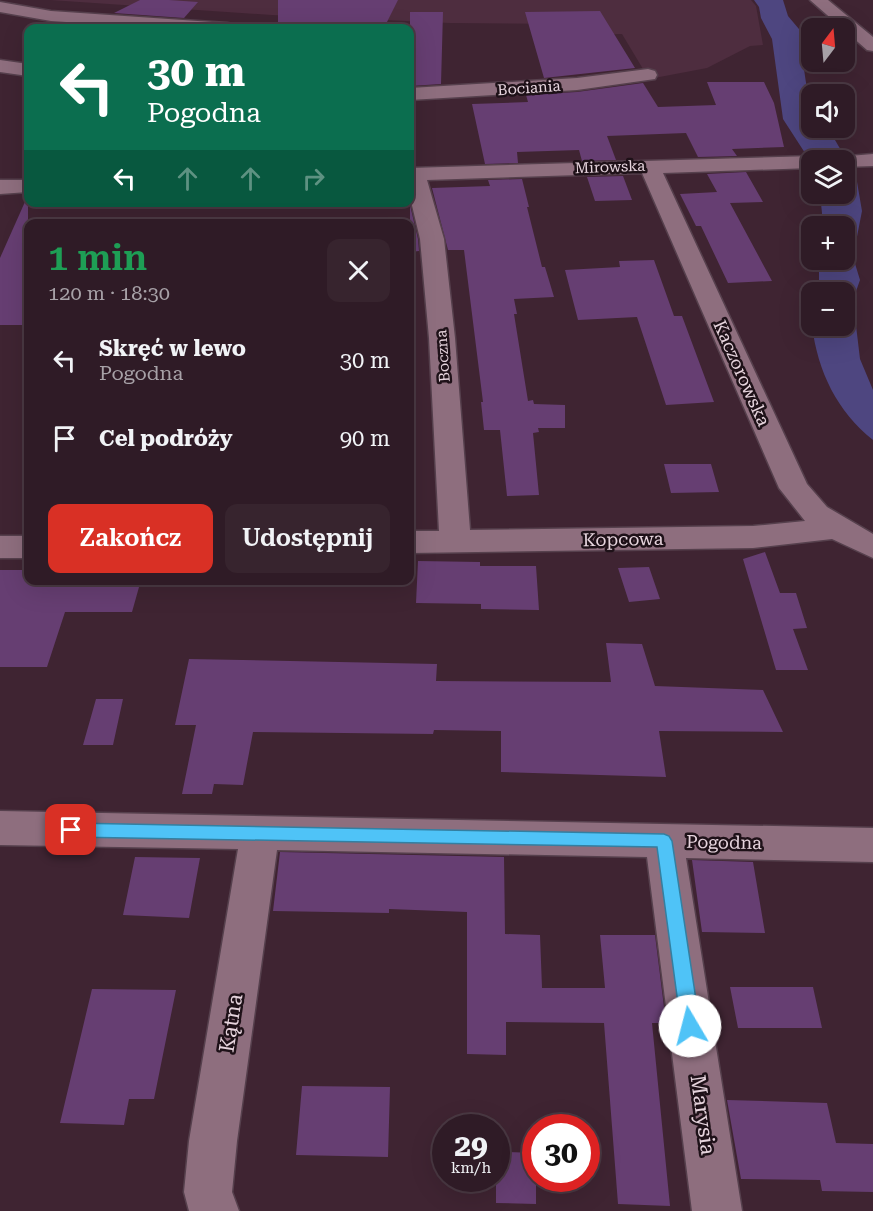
<!DOCTYPE html>
<html lang="pl">
<head>
<meta charset="utf-8">
<style>
	body { margin:0; font-family:"Roboto Serif",serif; background:#37242e; color:#f1f3f6; height:100vh; display:flex; flex-direction:column; font-size:22px; white-space:nowrap }
	* { box-sizing:border-box; margin:0 }
	p { font-size:20px; color:#a7a1a7 }
	.icon { flex:none; width:33px; height:33px; fill:none; stroke:currentColor; stroke-width:2; stroke-linecap:round; stroke-linejoin:round }
	.map { position:relative; flex:1; overflow:hidden }
	.sheet { position:absolute; left:24px; top:219px; width:390px; height:366px; display:flex; flex-direction:column; background:#2f1b26; border-radius:12px; box-shadow:0 6px 24px #0002,0 0 0 2px #4a3943 }
	.sheet>* { flex:none }
	.banner { position:absolute; left:24px; top:24px; width:390px; height:183px; border-radius:12px; box-shadow:0 6px 24px #0002,0 0 0 2px #4a3943; background:#0b6e4f; color:#fff; overflow:hidden }
	.needle { width:39px; rotate:16deg }
	.buttons { position:absolute; left:801px; top:18px; display:grid; gap:12px }
	.buttons a { display:grid; place-items:center; width:54px; height:54px; border-radius:12px; background:#2f1b26; box-shadow:0 6px 24px #0002,0 0 0 2px #4a3943; font-size:30px }
	.speed { position:absolute; left:432px; top:1114px; display:flex; gap:12px; font-size:30px; font-weight:700; text-align:center }
	.speed>* { display:grid; place-content:center; width:78px; height:78px; border-radius:50%; background:#2f1b26; box-shadow:0 6px 24px #0002,0 0 0 2px #4a3943; line-height:1 }
	.speed small { font-size:15px; font-weight:400 }
	.speed .limit { border:9px solid #d22; background:#fff; color:#111 }
	.pin { position:absolute; display:grid; place-items:center; width:51px; height:51px; color:#fff; margin:-26px; border-radius:12px; box-shadow:0 3px 9px #0006 }
	.me { position:absolute; width:66px; margin:-33px; rotate:352deg; stroke-linejoin:round; filter:drop-shadow(0 0 4px #0008) }
	.turn { display:flex; align-items:center; gap:21px; height:126px; padding:0 24px; font-size:27px }
	.turn .icon { width:78px; height:78px; stroke-width:2.5 }
	.turn b { display:block; font-size:42px; line-height:51px }
	.lanes { display:flex; align-items:center; height:57px; padding:0 24px; background:#0003; justify-content:center; gap:30px; direction:ltr }
	.lanes .off { opacity:.35 }
	.round { display:grid; place-items:center; flex:none; width:63px; height:63px; border-radius:12px; background:#37242e }
	.summary { display:flex; align-items:center; justify-content:space-between; height:102px; padding:0 24px }
	h1 { font-size:36px; font-weight:600; line-height:45px; color:#1e9e55 }
	.button { display:flex; gap:12px; margin-top:auto; padding:12px 24px }
	.button a { flex:1; height:69px; border-radius:12px; background:#d93025; color:#fff; font-size:24px; font-weight:600; line-height:69px; text-align:center }
	.button a+a { background:#37242e; color:#f1f3f6 }
	ul { padding:0; list-style:none }
	li { display:flex; align-items:center; gap:18px; height:78px; padding:0 24px }
	li div { flex:1 }
	li b { display:block; font-size:22px }
	li em { font-style:normal }
	.map>svg:first-child { display:block }
	.built { fill:#4e2d3f }
	.water { fill:#4e4680 }
	.building { fill:#663e72 }
	.lines { fill:none; stroke-linecap:round; stroke-linejoin:round }
	.minor-casing { stroke:#56404d; stroke-width:3 }
	.minor { fill:#8e6e7e; fill-rule:evenodd }
	.route { fill:#4fc3f7; stroke:#337fa1; stroke-width:1.5 }
	.labels { text-anchor:middle; dominant-baseline:central; stroke-width:5; stroke-linejoin:round; paint-order:stroke }
	.far-street-label { font-size:15px; fill:#e6d4dd; stroke:#1e1118 }
	.street-label { font-size:18px; fill:#e6d4dd; stroke:#1e1118 }
	.near-street-label { font-size:21px; fill:#e6d4dd; stroke:#1e1118 }
</style>
</head>
<body>
<div class="map">
<svg width="873" height="1211" viewBox="0 0 873 1211">
	<rect width="100%" height="100%" fill="#3f2432"/>
	<!-- built -->
	<path class="built" d="M50,0H751L756,6L763,45L750,46L707,68L649,79L622,34L580,35L574,24L450,23L272,15Z"/>
	<!-- water -->
	<path class="water" d="M754,0H783L788,16L804,35C799,65 811,97 812,128H828L856,176L862,211L853,257L860,280L854,297L855,317L860,359L873,390V440C837,411 818,372 812,326H844V292H819V260H844V226H821L822,213L820,194H844V160H812L811,168L805,153L783,119L772,39L761,18L759,7Z"/>
	<!-- building -->
	<path class="building" d="M140,0H169L198,2L184,18L114,13Z
		M278,0H398L384,28L278,24Z
		M600,11L635,68L544,78L525,12Z
		M410,12H443L441,84L410,86Z
		M707,82H764L774,103L784,147L732,149L737,156L698,157L686,133L607,136L616,160L582,161L579,150L517,152L518,163L485,164L472,104L528,102L526,95L577,92L643,83L658,107L716,105Z
		M746,172L763,202L730,203L772,281L728,283L701,226H696L680,194L717,192L707,174Z
		M623,176L632,200L595,201L587,177Z
		M522,179L529,207H527L542,267H545L554,297L514,299L517,314H514L528,401L533,400L534,404L565,405V428H538L539,432L533,433L539,495L507,496L500,430H484L481,402H483L464,250H448L432,188L490,186L488,180Z
		M28,195V313L24,325H0V258Z
		M410,205L418,239L419,251L410,252Z
		M654,260L674,316H682L714,402L666,405L637,317L578,320L565,270L620,267L619,261Z
		M664,464H711L719,492L671,493Z
		M765,552L780,593H796L807,628L793,629L808,670H776L743,559Z
		M418,561L480,562V566H536L539,610L481,609V604L416,603Z
		M649,567L660,599L629,602L618,568Z
		M0,570H28V583L74,584L75,580H141L132,612H65L47,667H0Z
		M606,643L642,644L655,686L763,690L783,732L659,731L666,777L501,772V731L434,730L433,734L253,732L243,785L214,784L212,794H182L196,725H175L189,659L437,664L436,681L611,682Z
		M96,699H123L113,745H83Z
		M280,852L504,857L505,934L540,935L542,988H605L600,935H655L666,1023H652L670,1206L618,1204L604,1023L506,1022V1055L467,1054V912L389,909V913L273,911Z
		M135,857L200,858L189,918L123,915Z
		M692,860L753,862L765,933L702,932Z
		M730,987H813L822,1028H738Z
		M92,989L176,990L154,1099H129L124,1125L60,1123Z
		M302,1086L390,1087L388,1157L296,1155Z
		M727,1100L827,1103L836,1143L873,1144V1192L822,1191L820,1180L741,1179Z
		M507,1152L536,1153V1204L496,1203V1156L507,1157Z"/>
	<g class="lines">
		<defs>
			<path id="minor" d="M810,0H828L873,37V51L867,50Z
				M0,2L51,11L227,23L233,24L236,28H157L51,21L0,12Z
				M0,60L28,64V76L0,72Z
				M648,69L655,71L657,75L655,79L577,90L410,100V88L577,78Z
				M873,154V166L844,167V160H834L837,157Z
				M812,156L822,160H812V168L663,173L807,484L827,507L873,534V558L832,539L753,548L410,553V531H439L429,338L420,239L410,197V168ZM642,173L779,488L805,521L753,526L470,530L455,338L444,239L427,180Z
				M0,180H28V192L0,194Z
				M0,536H28V558H0Z
				M0,811L873,828V862L686,858L742,1211H692L647,857L277,850L237,1141L232,1192L239,1211H189L184,1192L189,1141L238,849L0,845Z"/>
		</defs>
		<!-- minor casing -->
		<use href="#minor" class="minor-casing"/>
		<!-- minor -->
		<use href="#minor" class="minor"/>
	</g>
	<!-- route -->
	<path class="route" d="M71,823L664,834L669,836L672,841L700,1026L697,1032L690,1035L684,1032L681,1026L657,847L71,837L65,835L63,830L65,825Z"/>
	<g class="labels">
		<!-- far-street labels -->
		<g class="far-street-label">
			<text transform="translate(529 88) rotate(-4)">Bociania</text>
			<text transform="translate(610 167) rotate(-2)">Mirowska</text>
			<text transform="translate(443 356) rotate(-94)">Boczna</text>
		</g>
		<!-- street labels -->
		<g class="street-label">
			<text transform="translate(742 373) rotate(66)">Kaczorowska</text>
			<text transform="translate(623 539) rotate(-1)">Kopcowa</text>
			<text transform="translate(724 842) rotate(1)">Pogodna</text>
		</g>
		<!-- near-street labels -->
		<g class="near-street-label">
			<text transform="translate(231 1023) rotate(-81)">Kątna</text>
			<text transform="translate(703 1115) rotate(82)">Marysia</text>
		</g>
	</g>
</svg>
<div class="buttons">
<a><svg class="needle" viewBox="-14 -14 28 28"><path d="M0-13l5 13h-10z" fill="#e53935"/><path d="M0 13l5-13h-10z" fill="#a7a1a7"/></svg></a>
<a><svg class="icon" aria-label="sound" viewBox="0 0 24 24"><path d="M4 9h4l5-4v14l-5-4H4zM17 9q2 3 0 6"/></svg></a>
<a><svg class="icon" aria-label="layers" viewBox="0 0 24 24"><path d="M12 4l9 5-9 5-9-5zM3 14l9 5 9-5"/></svg></a>
<a>+</a>
<a>−</a>
</div>
<div class="speed"><div>29<small>km/h</small></div><div class="limit">30</div></div>
<div class="pin" style="left:71px;top:830px;background:#d93025"><svg class="icon" aria-label="arrive" viewBox="0 0 24 24"><path d="M6 21V4h12l-3 4 3 4H6"/></svg></div>
<svg class="me" style="left:690px;top:1026px" viewBox="-20 -20 40 40"><circle r="19" fill="#fff"/><path d="M0-13L10 11 0 6-10 11z" fill="#4fc3f7"/></svg>
<div class="banner">
<div class="turn"><svg class="icon" aria-label="left" viewBox="0 0 24 24"><path d="M17 20v-9H6M10 6l-5 5 5 5"/></svg><div><b>30 m</b>Pogodna</div></div>
<div class="lanes"><svg class="icon" aria-label="left" viewBox="0 0 24 24"><path d="M17 20v-9H6M10 6l-5 5 5 5"/></svg><svg class="icon off" aria-label="ahead" viewBox="0 0 24 24"><path d="M12 20V5M6 11l6-6 6 6"/></svg><svg class="icon off" aria-label="ahead" viewBox="0 0 24 24"><path d="M12 20V5M6 11l6-6 6 6"/></svg><svg class="icon off" aria-label="right" viewBox="0 0 24 24"><path d="M7 20v-9h11M14 6l5 5-5 5"/></svg></div>
</div>
<section class="sheet">
<div class="summary"><div><h1>1 min</h1><p>120 m · 18:30</p></div><a class="round"><svg class="icon" aria-label="close" viewBox="0 0 24 24"><path d="M6 6l12 12M18 6L6 18"/></svg></a></div>
<ul>
<li><svg class="icon" aria-label="left" viewBox="0 0 24 24"><path d="M17 20v-9H6M10 6l-5 5 5 5"/></svg><div><b>Skręć w lewo</b><p>Pogodna</p></div><em>30 m</em></li>
<li><svg class="icon" aria-label="arrive" viewBox="0 0 24 24"><path d="M6 21V4h12l-3 4 3 4H6"/></svg><div><b>Cel podróży</b></div><em>90 m</em></li>
</ul>
<div class="button"><a>Zakończ</a><a>Udostępnij</a></div>
</section>
</div>
</body>
</html>
